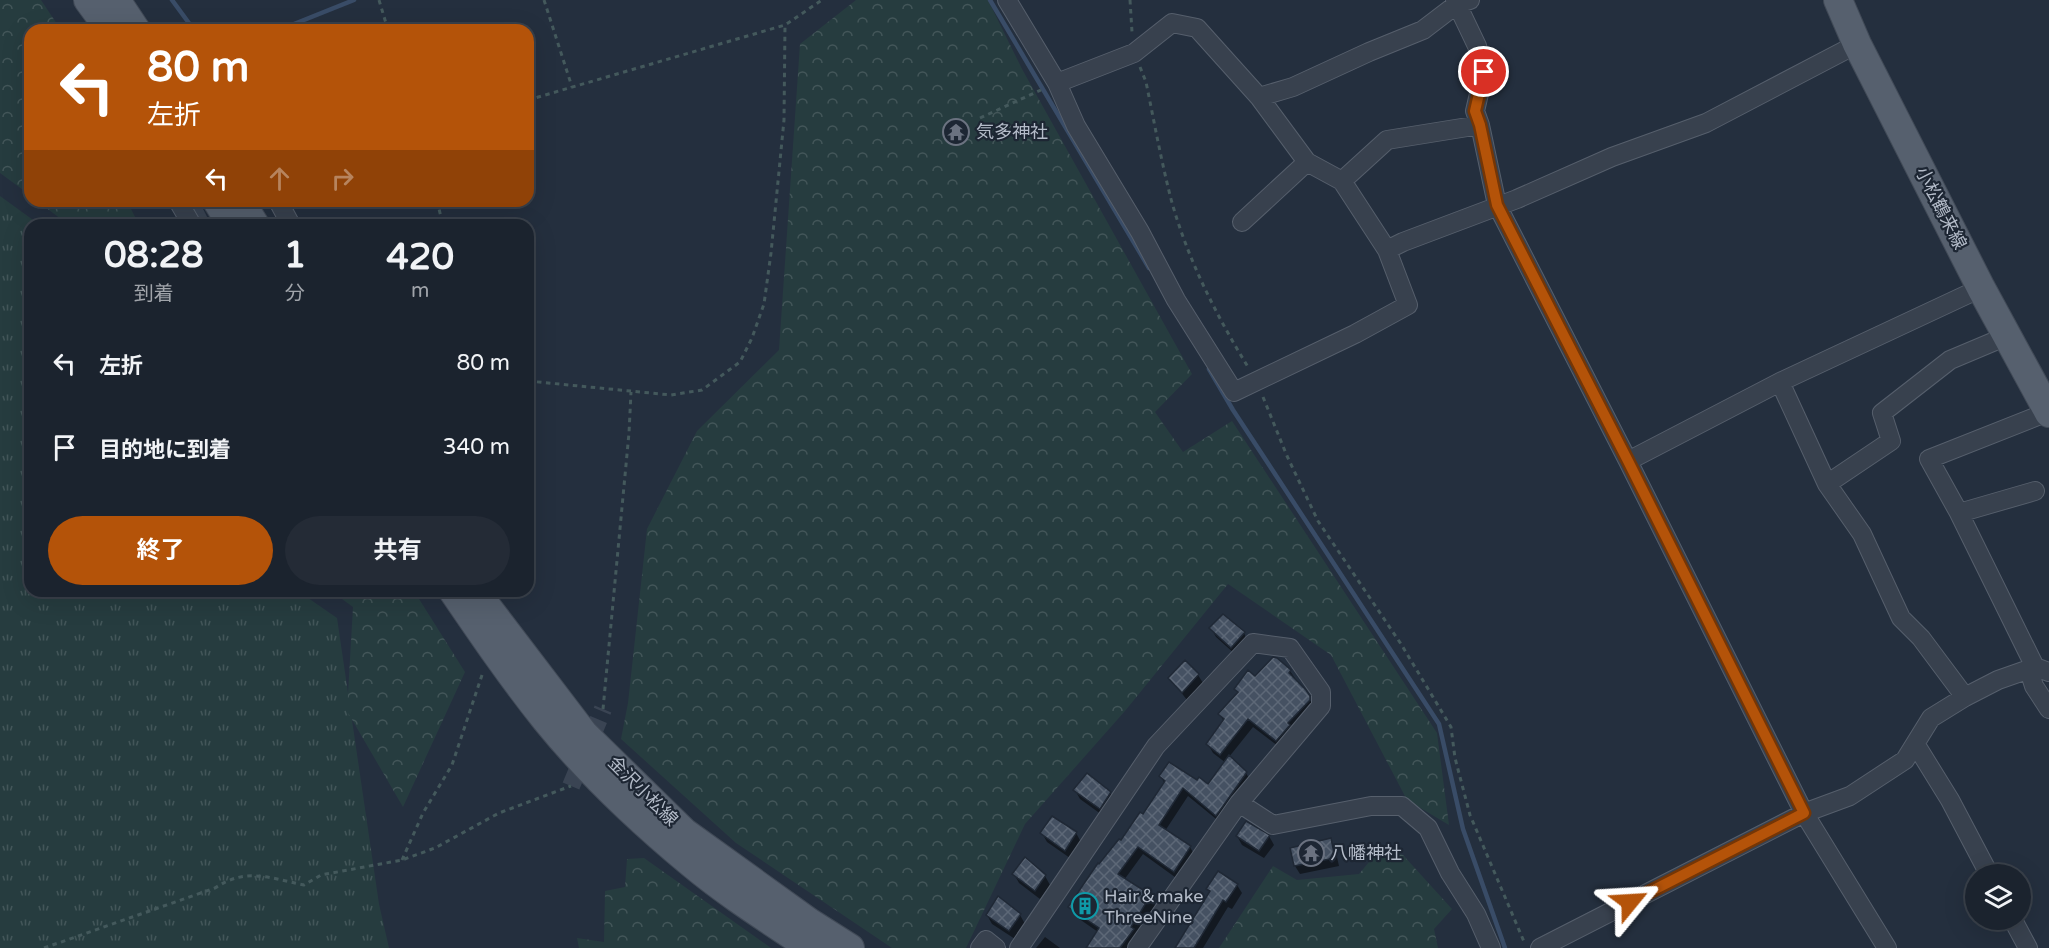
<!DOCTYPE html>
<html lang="ja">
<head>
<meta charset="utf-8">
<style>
	body { margin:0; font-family:"Varela Round","Noto Sans JP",sans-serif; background:#242b36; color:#f1f3f6; height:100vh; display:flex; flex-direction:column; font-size:22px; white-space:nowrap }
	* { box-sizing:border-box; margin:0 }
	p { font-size:20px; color:#a0a4aa }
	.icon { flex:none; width:33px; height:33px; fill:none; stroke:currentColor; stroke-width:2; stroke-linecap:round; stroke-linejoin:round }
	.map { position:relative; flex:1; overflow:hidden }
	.drawer { position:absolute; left:24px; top:219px; width:510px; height:378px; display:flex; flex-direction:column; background:#1b232e; border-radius:18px; box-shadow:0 6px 24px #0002,0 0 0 2px #39404a }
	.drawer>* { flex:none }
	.banner { position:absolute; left:24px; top:24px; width:510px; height:183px; border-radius:18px; box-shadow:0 6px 24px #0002,0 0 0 2px #39404a; background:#b45309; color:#fff; overflow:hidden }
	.controls { position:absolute; left:1965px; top:864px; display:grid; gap:12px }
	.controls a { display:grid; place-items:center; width:66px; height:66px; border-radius:50%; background:#1b232e; box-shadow:0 6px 24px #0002,0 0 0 2px #39404a; font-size:30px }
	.pin { position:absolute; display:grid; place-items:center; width:51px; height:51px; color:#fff; margin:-26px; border:3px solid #fff; border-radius:50%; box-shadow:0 2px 6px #0007 }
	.me { position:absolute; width:66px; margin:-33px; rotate:63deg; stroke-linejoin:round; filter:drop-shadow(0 0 4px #0008) }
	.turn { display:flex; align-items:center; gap:21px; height:126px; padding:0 24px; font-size:27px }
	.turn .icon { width:78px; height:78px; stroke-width:2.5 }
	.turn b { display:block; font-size:42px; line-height:51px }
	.lanes { display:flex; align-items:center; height:57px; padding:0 24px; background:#0003; justify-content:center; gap:30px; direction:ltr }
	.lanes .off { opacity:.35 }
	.eta { display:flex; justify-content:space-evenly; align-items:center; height:102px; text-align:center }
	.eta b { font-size:36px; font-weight:700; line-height:42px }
	.cta { display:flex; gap:12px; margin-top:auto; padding:12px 24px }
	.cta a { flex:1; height:69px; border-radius:36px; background:#b45309; color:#fff; font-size:24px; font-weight:700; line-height:69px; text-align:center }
	.cta a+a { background:#242b36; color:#f1f3f6 }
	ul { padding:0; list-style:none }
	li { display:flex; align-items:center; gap:18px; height:84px; padding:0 24px }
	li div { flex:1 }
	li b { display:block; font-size:22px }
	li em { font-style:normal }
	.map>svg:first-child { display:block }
	.grass { fill:url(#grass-tufts) }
	.forest { fill:url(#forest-crowns) }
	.shadow { fill:#0007 }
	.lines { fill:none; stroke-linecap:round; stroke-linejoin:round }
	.stream { stroke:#394c67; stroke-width:4.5 }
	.building { fill:url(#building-cross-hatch); stroke:#1f2835; stroke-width:1.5 }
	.street-tunnel { stroke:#3a4453; stroke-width:18; stroke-dasharray:18 9; stroke-linecap:butt }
	.street-casing { stroke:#565f6c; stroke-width:20 }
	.primary-casing { stroke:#414a57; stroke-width:30 }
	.path { stroke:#44595c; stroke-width:3; stroke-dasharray:4.5 4.5; stroke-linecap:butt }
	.street { stroke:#38414e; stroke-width:18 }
	.primary { stroke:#56606e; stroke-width:28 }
	.route-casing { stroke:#753606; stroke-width:15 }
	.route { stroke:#b45309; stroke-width:10 }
	.labels { text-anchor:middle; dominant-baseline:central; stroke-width:4.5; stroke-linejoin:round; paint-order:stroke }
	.poi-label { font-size:18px; fill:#b4bcc9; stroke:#1d2633; text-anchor:start }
	.street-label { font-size:18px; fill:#b4bcc9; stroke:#1d2633 }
</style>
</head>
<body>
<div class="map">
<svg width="2049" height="948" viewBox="0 0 2049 948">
	<defs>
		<pattern id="grass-tufts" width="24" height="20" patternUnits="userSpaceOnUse" patternTransform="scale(1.5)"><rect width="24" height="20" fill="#263c3f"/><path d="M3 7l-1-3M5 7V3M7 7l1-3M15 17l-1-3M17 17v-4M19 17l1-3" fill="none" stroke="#435659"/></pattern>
		<pattern id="forest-crowns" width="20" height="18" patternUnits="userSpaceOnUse" patternTransform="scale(1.5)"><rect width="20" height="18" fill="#263c3f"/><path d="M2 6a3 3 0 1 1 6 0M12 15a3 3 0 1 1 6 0" fill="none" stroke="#435659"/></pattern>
		<pattern id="building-cross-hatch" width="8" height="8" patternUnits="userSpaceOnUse" patternTransform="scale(1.5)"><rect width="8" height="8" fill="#455162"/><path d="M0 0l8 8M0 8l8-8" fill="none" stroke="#5d6877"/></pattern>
	</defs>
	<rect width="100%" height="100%" fill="#242f3e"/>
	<!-- grass -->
	<path class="grass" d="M0,196L40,225H30V591H298L337,618L379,904L389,948H0Z"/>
	<!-- forest -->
	<path class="forest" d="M0,0H41L61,30H30V195L0,173Z
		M856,0H988L1022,69L1192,374L1155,412L1183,452L1232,421L1437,733L1449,825L1407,800L1331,655L1228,584L1125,711L1025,824L966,948H892L736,843L621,739L628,703L647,529L697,431L779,350L800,44Z
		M37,201H127L139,225H69Z
		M331,591H414L465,672L403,807L347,711L353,607Z
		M1379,850L1403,855L1452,909L1434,929L1438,948H1219L1273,866L1297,880L1359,874Z
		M644,858L771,948H579L577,938L604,942L605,891L625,887L627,859Z"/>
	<!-- shadow -->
	<path class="shadow" d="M1211,628L1244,633L1248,642L1236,655L1216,637Z
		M1277,659L1290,671L1314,706L1282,749L1253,727L1229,757L1246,773L1251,782L1221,823L1188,796L1165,831L1190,847L1195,856L1179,880L1143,854L1124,880L1150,896L1155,905L1136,935L1131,948H1088L1098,932L1075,916L1070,907L1144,816L1165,784L1161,777L1197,782L1208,786L1226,763L1213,753L1208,744L1224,722L1220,714Z
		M1198,675L1203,683L1187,700L1170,678Z
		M1075,790L1110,793L1115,801L1105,817L1080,799Z
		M1042,833H1076L1081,842L1070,858L1047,842Z
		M1237,836H1269L1274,845L1264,858L1242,845Z
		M1330,839L1335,848L1339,866L1300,874L1295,866L1292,849Z
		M1025,859L1045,876L1050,885L1040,899L1019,883L1014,874Z
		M1237,885L1242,893L1232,909L1228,907L1203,948H1177L1210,893L1208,889Z
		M987,915H1020L1025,924L1015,939L992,924Z
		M1045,937L1060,948H1036Z"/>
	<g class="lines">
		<!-- stream -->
		<path class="stream" d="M172,0L194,30
			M990,0L1149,268
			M279,30L354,0
			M1209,369L1233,410L1439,724L1463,829L1505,948"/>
	</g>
	<!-- building -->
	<path class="building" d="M1223,614L1245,632L1231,648L1209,628Z
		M1273,657L1277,658L1291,670L1289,673L1306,690L1310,696V700L1288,723L1290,725L1276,741L1248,719L1220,755L1206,744L1224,719L1218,714L1238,692L1234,689L1248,670L1255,676Z
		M1185,660L1199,674L1182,693L1168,678Z
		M1229,755L1247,772L1216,816L1183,788L1159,825L1191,846L1174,872L1138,847L1118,874L1151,895L1131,927L1134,929L1120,948H1086L1099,928L1068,907L1098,863L1099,864L1119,839L1121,840L1140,812L1143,814L1165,781L1159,776L1169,762L1197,780L1199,777L1208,784Z
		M1087,773L1111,792L1100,809L1073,790Z
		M1052,816L1077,832L1065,851L1040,833Z
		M1246,821L1270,835L1259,851L1236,836Z
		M1331,838L1335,858L1294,866L1290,848Z
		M1025,857L1046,875L1035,891L1012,874Z
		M1218,871L1238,884L1226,902L1223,900L1194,948H1175L1210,891L1206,889Z
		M998,896L1021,914L1009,931L986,915Z"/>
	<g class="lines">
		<!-- street-tunnel -->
		<path class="street-tunnel" d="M187,217L219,201
			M571,786L603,709"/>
		<defs>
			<path id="street" d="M1007,0L1057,83L1076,126L1140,232L1176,300L1234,392L1355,334L1408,305L1387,250L1403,242L1517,199L1612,157L1706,123L1857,44
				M1455,0L1477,46L1484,72L1475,111L1480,125L1497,205L1628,461L1804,813L1887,948
				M1057,83L1134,53L1172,23L1197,28L1259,97L1293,87L1369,52L1423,30L1457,4L1470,0
				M1259,97L1307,162L1342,181L1387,250
				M1342,181L1387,140L1480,125
				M178,201L192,225
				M278,201L291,225
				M1242,222L1307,162
				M1780,382L1827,484L1862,534L1901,618L1921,638L1965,697
				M1628,461L1780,382L1981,288
				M1827,484L1891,441L1882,413L1950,360L2007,336
				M1959,513L2035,491
				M2035,667L1959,513L1929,459L2048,412
				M2029,670L2034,686L2049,709
				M1916,745L1950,800L1989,874
				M1239,803L1273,825L1371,806H1402L1428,828L1450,873L1476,914L1491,948
				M2013,920L2028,948
				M980,948L986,940L996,948
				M1019,948L1156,746L1253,643L1290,648L1321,692V706L1239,803L1137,948
				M1540,948L1804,813L1850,796L1905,760L1931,718L1965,697L1998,680L2035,667L2049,672"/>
			<path id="primary" d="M88,0L110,30
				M116,0L136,30
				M1838,0L1857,44L1981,288L2049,413
				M217,201L232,225
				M240,201L255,225
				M453,591C483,635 513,679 546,720C589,773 640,821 692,864C729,895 771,921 811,948
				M477,591L488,608L584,734L684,832L809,922L850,948"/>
		</defs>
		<!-- street casing -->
		<use href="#street" class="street-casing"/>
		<!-- primary casing -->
		<use href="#primary" class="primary-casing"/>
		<!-- path -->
		<path class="path" d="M379,0L388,30
			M544,0L572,87
			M1130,0L1132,32
			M1140,67L1146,82C1154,121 1161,160 1171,199C1187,258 1216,315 1248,367
			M528,100L785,25L822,0
			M980,118L1041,90
			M437,201L443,225
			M528,381L671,395L702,390L740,362L752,338L764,304L771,253L784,120L785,25
			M1263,397L1287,456L1318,521L1401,644L1451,727L1455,758L1470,815L1525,944
			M603,709L629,433L631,392
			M402,860L423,813L452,765L483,672
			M44,948L215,888C246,867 270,878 304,885L321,875L402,860L435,848L499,813L571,786"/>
		<!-- street -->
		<use href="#street" class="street"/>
		<!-- primary -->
		<use href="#primary" class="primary"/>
	</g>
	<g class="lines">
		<defs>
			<path id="route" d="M1484,72L1475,111L1480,125L1497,205L1628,461L1804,813L1630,902"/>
		</defs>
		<!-- route casing -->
		<use href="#route" class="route-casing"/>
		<!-- route -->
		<use href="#route" class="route"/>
	</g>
	<!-- icons -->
	<defs>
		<symbol id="temple-ring" viewBox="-11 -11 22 22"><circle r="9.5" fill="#1d2633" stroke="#6b7280" stroke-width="1.5"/><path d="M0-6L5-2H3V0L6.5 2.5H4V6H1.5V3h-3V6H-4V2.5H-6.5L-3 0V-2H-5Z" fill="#6b7280"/></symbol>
		<symbol id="building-ring" viewBox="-11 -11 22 22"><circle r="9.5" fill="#1d2633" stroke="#0f9aa8" stroke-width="1.5"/><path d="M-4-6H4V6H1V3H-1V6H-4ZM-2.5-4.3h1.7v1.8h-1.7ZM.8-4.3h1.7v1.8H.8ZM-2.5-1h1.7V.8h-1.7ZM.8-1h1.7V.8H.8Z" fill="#0f9aa8"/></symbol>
	</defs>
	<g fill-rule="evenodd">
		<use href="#temple-ring" x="941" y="117" width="30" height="30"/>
		<use href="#temple-ring" x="1296" y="838" width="30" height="30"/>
		<use href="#building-ring" x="1070" y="891" width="30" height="30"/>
	</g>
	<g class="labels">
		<!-- poi labels -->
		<g class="poi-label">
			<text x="976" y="132">気多神社</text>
			<text x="1330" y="853">八幡神社</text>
			<text x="1104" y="896">Hair＆make<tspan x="1104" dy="21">ThreeNine</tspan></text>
		</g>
		<!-- street labels -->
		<g class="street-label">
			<text transform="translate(1941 208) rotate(63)">小松鶴来線</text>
			<text transform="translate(643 791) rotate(45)">金沢小松線</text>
		</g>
	</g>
</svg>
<div class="controls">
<a><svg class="icon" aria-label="layers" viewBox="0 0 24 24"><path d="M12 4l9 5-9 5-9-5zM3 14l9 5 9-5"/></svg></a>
</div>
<div class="pin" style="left:1484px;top:72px;background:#d93025"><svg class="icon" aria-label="arrive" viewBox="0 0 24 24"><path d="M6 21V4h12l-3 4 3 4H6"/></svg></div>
<svg class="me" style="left:1630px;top:902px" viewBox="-20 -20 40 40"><path d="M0-17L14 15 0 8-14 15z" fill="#b45309" stroke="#fff" stroke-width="4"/></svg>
<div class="banner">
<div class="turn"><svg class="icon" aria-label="left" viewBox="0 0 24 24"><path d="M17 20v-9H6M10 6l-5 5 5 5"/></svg><div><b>80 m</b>左折</div></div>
<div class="lanes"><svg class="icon" aria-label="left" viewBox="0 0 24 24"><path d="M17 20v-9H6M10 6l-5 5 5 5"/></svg><svg class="icon off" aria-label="ahead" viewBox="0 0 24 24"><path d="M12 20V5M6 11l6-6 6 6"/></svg><svg class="icon off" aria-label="right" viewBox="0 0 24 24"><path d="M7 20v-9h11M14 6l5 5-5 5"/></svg></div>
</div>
<section class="drawer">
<div class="eta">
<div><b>08:28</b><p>到着</p></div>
<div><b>1</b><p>分</p></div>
<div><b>420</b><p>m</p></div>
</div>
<ul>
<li><svg class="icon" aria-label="left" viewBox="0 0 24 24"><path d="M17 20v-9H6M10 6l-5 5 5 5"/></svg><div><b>左折</b></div><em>80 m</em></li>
<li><svg class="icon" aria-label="arrive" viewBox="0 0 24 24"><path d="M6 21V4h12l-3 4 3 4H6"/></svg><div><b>目的地に到着</b></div><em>340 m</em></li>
</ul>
<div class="cta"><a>終了</a><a>共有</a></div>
</section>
</div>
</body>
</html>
